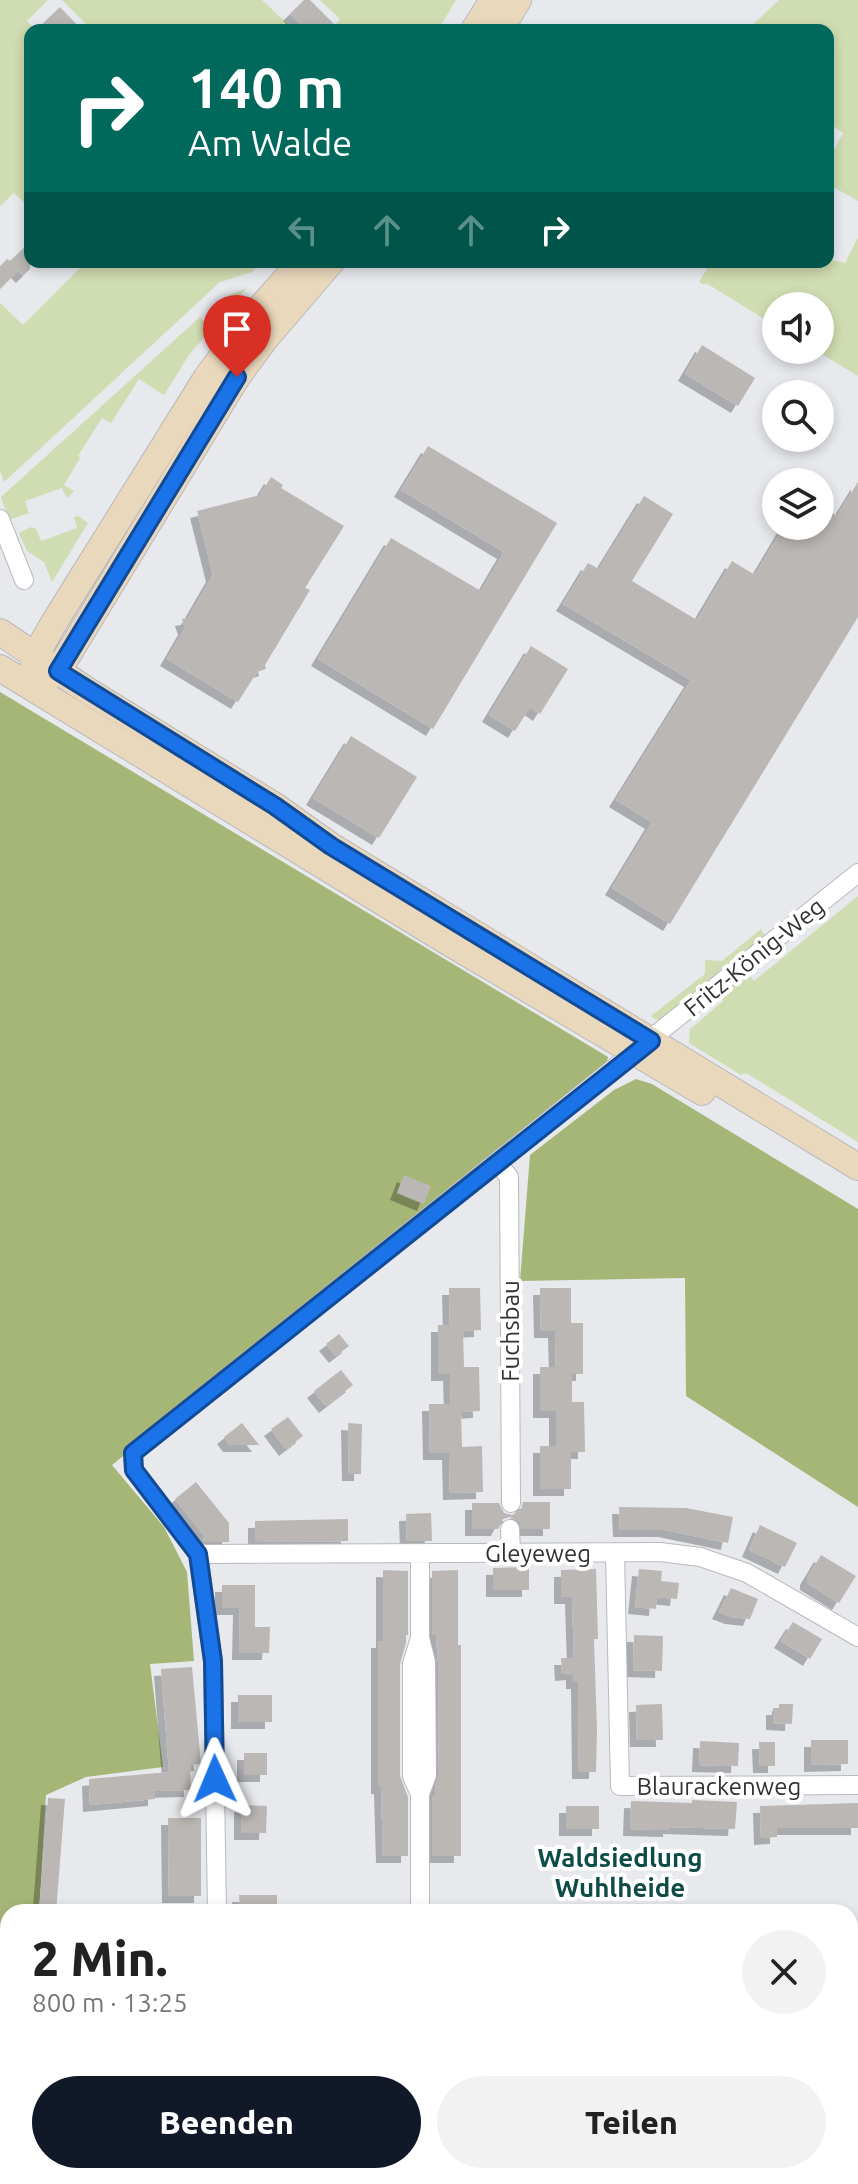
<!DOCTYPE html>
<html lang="de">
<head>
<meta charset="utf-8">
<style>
	body { margin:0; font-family:Ubuntu,sans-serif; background:#f2f2f2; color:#222; height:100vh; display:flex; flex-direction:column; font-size:30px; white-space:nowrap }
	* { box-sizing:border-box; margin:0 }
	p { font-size:26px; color:#767676 }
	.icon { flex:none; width:44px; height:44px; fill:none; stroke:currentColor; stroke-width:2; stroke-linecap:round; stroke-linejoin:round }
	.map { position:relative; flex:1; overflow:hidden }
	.side { position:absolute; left:0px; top:1904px; width:858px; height:280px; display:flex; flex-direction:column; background:#fff; border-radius:24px 24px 0 0; box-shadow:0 4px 12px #0003 }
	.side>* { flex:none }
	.top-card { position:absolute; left:24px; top:24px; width:810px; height:244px; border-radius:16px; box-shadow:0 4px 12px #0003; background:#00695c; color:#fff; overflow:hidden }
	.buttons { position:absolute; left:762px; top:292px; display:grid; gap:16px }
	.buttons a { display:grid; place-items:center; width:72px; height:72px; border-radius:50%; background:#fff; box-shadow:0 4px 12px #0003; font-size:40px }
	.pin { position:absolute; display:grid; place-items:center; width:68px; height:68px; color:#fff; margin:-82px -34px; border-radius:50% 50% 50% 0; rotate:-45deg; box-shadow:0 0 8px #0007 }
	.pin .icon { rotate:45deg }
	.me { position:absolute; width:88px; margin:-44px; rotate:359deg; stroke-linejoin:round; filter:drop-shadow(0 0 6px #0008) }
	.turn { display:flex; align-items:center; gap:28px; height:168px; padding:0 32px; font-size:36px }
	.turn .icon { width:104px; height:104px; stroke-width:2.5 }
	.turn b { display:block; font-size:56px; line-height:68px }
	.lanes { display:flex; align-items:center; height:76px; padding:0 32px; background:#0003; justify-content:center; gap:40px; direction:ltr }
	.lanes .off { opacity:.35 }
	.round { display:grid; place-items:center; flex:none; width:84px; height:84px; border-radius:42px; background:#f2f2f2 }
	.head { display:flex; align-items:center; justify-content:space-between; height:136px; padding:0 32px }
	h1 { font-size:48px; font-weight:800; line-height:60px }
	.action { display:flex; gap:16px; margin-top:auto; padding:16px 32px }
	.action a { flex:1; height:92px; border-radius:48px; background:#111827; color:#fff; font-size:32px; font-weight:800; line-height:92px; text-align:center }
	.action a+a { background:#f2f2f2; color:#222 }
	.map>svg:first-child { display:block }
	.green { fill:#d0dcb1 }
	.forest { fill:#a6b677 }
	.building { fill:#bbb7b5; filter:url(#shadow) }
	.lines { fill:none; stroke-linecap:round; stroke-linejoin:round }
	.minor-casing { stroke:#b9babe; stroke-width:20 }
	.secondary-casing { stroke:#b9babe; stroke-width:28 }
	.minor { stroke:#fff; stroke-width:18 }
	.secondary { stroke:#ead8bc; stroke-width:26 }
	.route-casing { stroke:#114b97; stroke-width:20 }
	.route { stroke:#1a73e8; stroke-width:14 }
	.labels { text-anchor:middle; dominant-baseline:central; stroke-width:8; stroke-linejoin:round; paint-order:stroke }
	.street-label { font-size:24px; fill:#313133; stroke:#fff }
	.neighbourhood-label { font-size:26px; font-weight:bold; fill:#0e4c47; stroke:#fff }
</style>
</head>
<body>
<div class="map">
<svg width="858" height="2184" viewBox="0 0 858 2184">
	<defs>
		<filter id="shadow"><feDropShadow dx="-7" dy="7" stdDeviation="0" flood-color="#0004"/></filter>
	</defs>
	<rect width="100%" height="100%" fill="#e7e9ed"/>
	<!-- green -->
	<path class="green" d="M0,0H48L27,21L35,30H30V208L14,193L0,206Z
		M62,0H262L294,30H92Z
		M320,0H456L438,30H330L340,19Z
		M779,0H858V201L828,184V161L843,133L828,122V30H747Z
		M858,237V376L815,350H820V306H776V326L706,283L704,285L699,282L711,262H828V259L845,263Z
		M86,262H261L252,272L220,282L4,482L0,470V303L23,325Z
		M247,288L215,321L207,314L223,298Z
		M200,317L211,329L189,355L164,395L139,379L111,423L102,418L78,456L80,458L64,485L74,491L67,498L62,488L25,501L29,513L9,520L1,497Z
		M78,516L88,523L52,582L44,562L27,551L19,533L31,527L36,529L41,541L77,528L74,517Z
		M858,896V1142L746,1073L741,1075L689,1043L690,1029L723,1001V993L748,973L754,981Z
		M761,929L765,937L660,1022L651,1016L705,974V960L722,961Z"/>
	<!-- forest -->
	<path class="forest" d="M0,692L608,1057L606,1066L112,1465L164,1527L187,1572L194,1661L150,1664L163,1767L86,1777L46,1795L39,1912H8V2008H0Z
		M636,1079L652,1084L858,1209V1507L686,1396L685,1278L520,1281L530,1155L614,1090Z
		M252,2176H384L382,2184H250Z"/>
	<!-- building -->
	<path class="building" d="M304,0H310L340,30H306L290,14Z
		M60,7L82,30H36Z
		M30,242V269L23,276L18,271L0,289V266L7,259L10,261Z
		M702,345L755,378L738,406L685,374Z
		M428,446L557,523L433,729L318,659L391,538L481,591L504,552L401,490Z
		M271,477L283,485L281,488L344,526L305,588L310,590L265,665L266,669L257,672L238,702L167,659L185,628L182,619L188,618L213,575L197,511L260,495Z
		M858,482V617L670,924L612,888L652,822L616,800L691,680L563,604L588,563L599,569L644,496L673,514L632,581L697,620L732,561L755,575L784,526H820V506L837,516Z
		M531,646L568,669L540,714L530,707L515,731L489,715Z
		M351,736L417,777L379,838L313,798Z
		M404,1175L431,1186L424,1204L397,1193Z
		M449,1288H480L481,1330L463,1331L464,1367H479L480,1411L461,1412L462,1447L482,1446L483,1492L450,1493L449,1453H430L429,1404H451L450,1374H438V1325H450Z
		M540,1288H571V1323H583V1374H572V1402H584L585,1452H571V1489H540V1446H556V1411H540V1367H556L555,1331H541Z
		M339,1334L349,1346L336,1356L326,1344Z
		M341,1370L353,1385L326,1406L314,1391Z
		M288,1417L303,1436L286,1449L271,1429Z
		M242,1423L259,1445H230L224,1437Z
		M348,1423L362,1424L361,1474H349Z
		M196,1482L229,1523V1542H204L203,1534L175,1499Z
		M523,1502H550V1529H522L520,1522L510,1517L503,1519L498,1529H472V1503H499L504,1513L512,1515L521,1510Z
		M619,1507L686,1508L733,1517L728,1543L665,1530H620Z
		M431,1513L432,1541H407L406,1514Z
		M348,1519V1541L255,1542V1521Z
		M760,1525L797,1543L785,1567L749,1550Z
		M821,1555L856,1576L839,1603L807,1583V1578Z
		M529,1567V1590H493V1568Z
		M596,1569L598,1639H594L597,1729L596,1772H579L578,1682H573V1673L562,1674L561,1658H574L572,1597H561V1570Z
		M639,1569L662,1571L661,1581L679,1583L677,1599L657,1597L656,1609L635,1607Z
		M383,1570L408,1571V1635H406V1643L400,1664V1776L408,1797V1856H383L381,1787H378V1641H383Z
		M458,1570V1645H461V1856H432V1796H435V1787L439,1775L438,1662L436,1635H432V1571Z
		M222,1585H255V1627H270L269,1653H239L240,1608H222Z
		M731,1588L758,1599L750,1619L732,1617L719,1612Z
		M793,1622L822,1639L810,1659L781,1641Z
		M634,1635L663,1636L662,1671L633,1670Z
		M192,1667L201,1764L190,1765L191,1790L155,1791V1799L90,1805L89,1779L169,1772L161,1669Z
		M238,1695H272V1722H238Z
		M662,1704L663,1740H637L636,1705Z
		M779,1704H793L792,1724L773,1723V1708H779Z
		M811,1740H848V1764L811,1765Z
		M700,1741L739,1743L738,1766L699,1765Z
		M759,1742H775V1766H760Z
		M244,1753H267V1775H244Z
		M48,1798L65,1799L56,1912H39Z
		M692,1800L737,1802L735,1829L670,1827V1830L630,1829L631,1801L692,1803Z
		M858,1803V1828H777V1837L761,1838L760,1806Z
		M241,1805L267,1806L266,1833H241Z
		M566,1806H599V1829H566Z
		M168,1818H201V1896H169Z
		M239,1895H277V1912H240Z"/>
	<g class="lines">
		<defs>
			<path id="minor" d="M0,519L24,580
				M498,1163L509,1177L511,1503
				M510,1529L511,1552
				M615,1553L620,1786L858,1785
				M198,1554L660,1552L700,1557L747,1573L858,1637
				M420,1554V1638L426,1662L427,1775L420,1794V1912
				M420,1794L412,1776V1664L420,1638
				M217,1912L213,1661L198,1554L134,1470L133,1453L858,873
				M850,1995H858
				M0,2151H8
				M105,2176L134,2184
				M232,2184L234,2176
				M552,2184L554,2176"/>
			<path id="secondary" d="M474,30L493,0
				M500,30L518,0
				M0,632L88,691L275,806L331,846L858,1167
				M0,668L448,942L702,1092
				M33,673L35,656L55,621L207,377L246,324L301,262
				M45,680L58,671L237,377L265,339L331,262"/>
		</defs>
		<!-- minor casing -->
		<use href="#minor" class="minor-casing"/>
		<!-- secondary casing -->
		<use href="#secondary" class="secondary-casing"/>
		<!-- minor -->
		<use href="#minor" class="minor"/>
		<!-- secondary -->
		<use href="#secondary" class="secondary"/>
	</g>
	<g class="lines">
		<defs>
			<path id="route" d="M215,1779L213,1661L198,1554L134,1470L133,1453L651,1041L331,846L275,806L58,671L237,377"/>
		</defs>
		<!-- route casing -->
		<use href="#route" class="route-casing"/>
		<!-- route -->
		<use href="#route" class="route"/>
	</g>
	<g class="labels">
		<!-- street labels -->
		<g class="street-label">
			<text transform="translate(754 957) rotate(-39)">Fritz-König-Weg</text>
			<text transform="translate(510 1331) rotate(-90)">Fuchsbau</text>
			<text x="538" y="1553">Gleyeweg</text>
			<text x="719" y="1786">Blaurackenweg</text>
		</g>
		<!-- neighbourhood labels -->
		<g class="neighbourhood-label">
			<text x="620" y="1857">Waldsiedlung<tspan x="620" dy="30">Wuhlheide</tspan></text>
		</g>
	</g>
</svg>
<div class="buttons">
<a><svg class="icon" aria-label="sound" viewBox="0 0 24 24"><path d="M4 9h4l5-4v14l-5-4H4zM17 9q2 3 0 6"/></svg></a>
<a><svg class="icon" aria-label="search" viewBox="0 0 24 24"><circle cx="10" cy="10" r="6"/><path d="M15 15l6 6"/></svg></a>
<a><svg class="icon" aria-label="layers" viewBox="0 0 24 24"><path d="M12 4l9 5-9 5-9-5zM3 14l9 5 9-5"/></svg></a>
</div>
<div class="pin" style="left:237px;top:377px;background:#d93025"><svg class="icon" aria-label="arrive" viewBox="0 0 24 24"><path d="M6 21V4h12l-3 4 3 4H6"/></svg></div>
<svg class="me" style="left:215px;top:1779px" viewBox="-20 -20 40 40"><path d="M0-17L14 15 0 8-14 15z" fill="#1a73e8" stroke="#fff" stroke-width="4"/></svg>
<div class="top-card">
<div class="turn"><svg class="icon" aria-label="right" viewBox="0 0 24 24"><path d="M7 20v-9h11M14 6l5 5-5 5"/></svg><div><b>140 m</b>Am Walde</div></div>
<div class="lanes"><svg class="icon off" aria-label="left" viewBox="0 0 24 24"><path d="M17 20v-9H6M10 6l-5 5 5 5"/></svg><svg class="icon off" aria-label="ahead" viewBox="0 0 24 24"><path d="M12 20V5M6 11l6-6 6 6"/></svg><svg class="icon off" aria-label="ahead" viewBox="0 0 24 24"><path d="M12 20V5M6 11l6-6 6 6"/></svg><svg class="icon" aria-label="right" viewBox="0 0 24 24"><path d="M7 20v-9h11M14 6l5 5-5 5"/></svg></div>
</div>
<section class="side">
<div class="head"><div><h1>2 Min.</h1><p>800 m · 13:25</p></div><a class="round"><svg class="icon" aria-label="close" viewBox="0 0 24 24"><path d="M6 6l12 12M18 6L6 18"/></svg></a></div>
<div class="action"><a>Beenden</a><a>Teilen</a></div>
</section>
</div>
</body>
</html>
